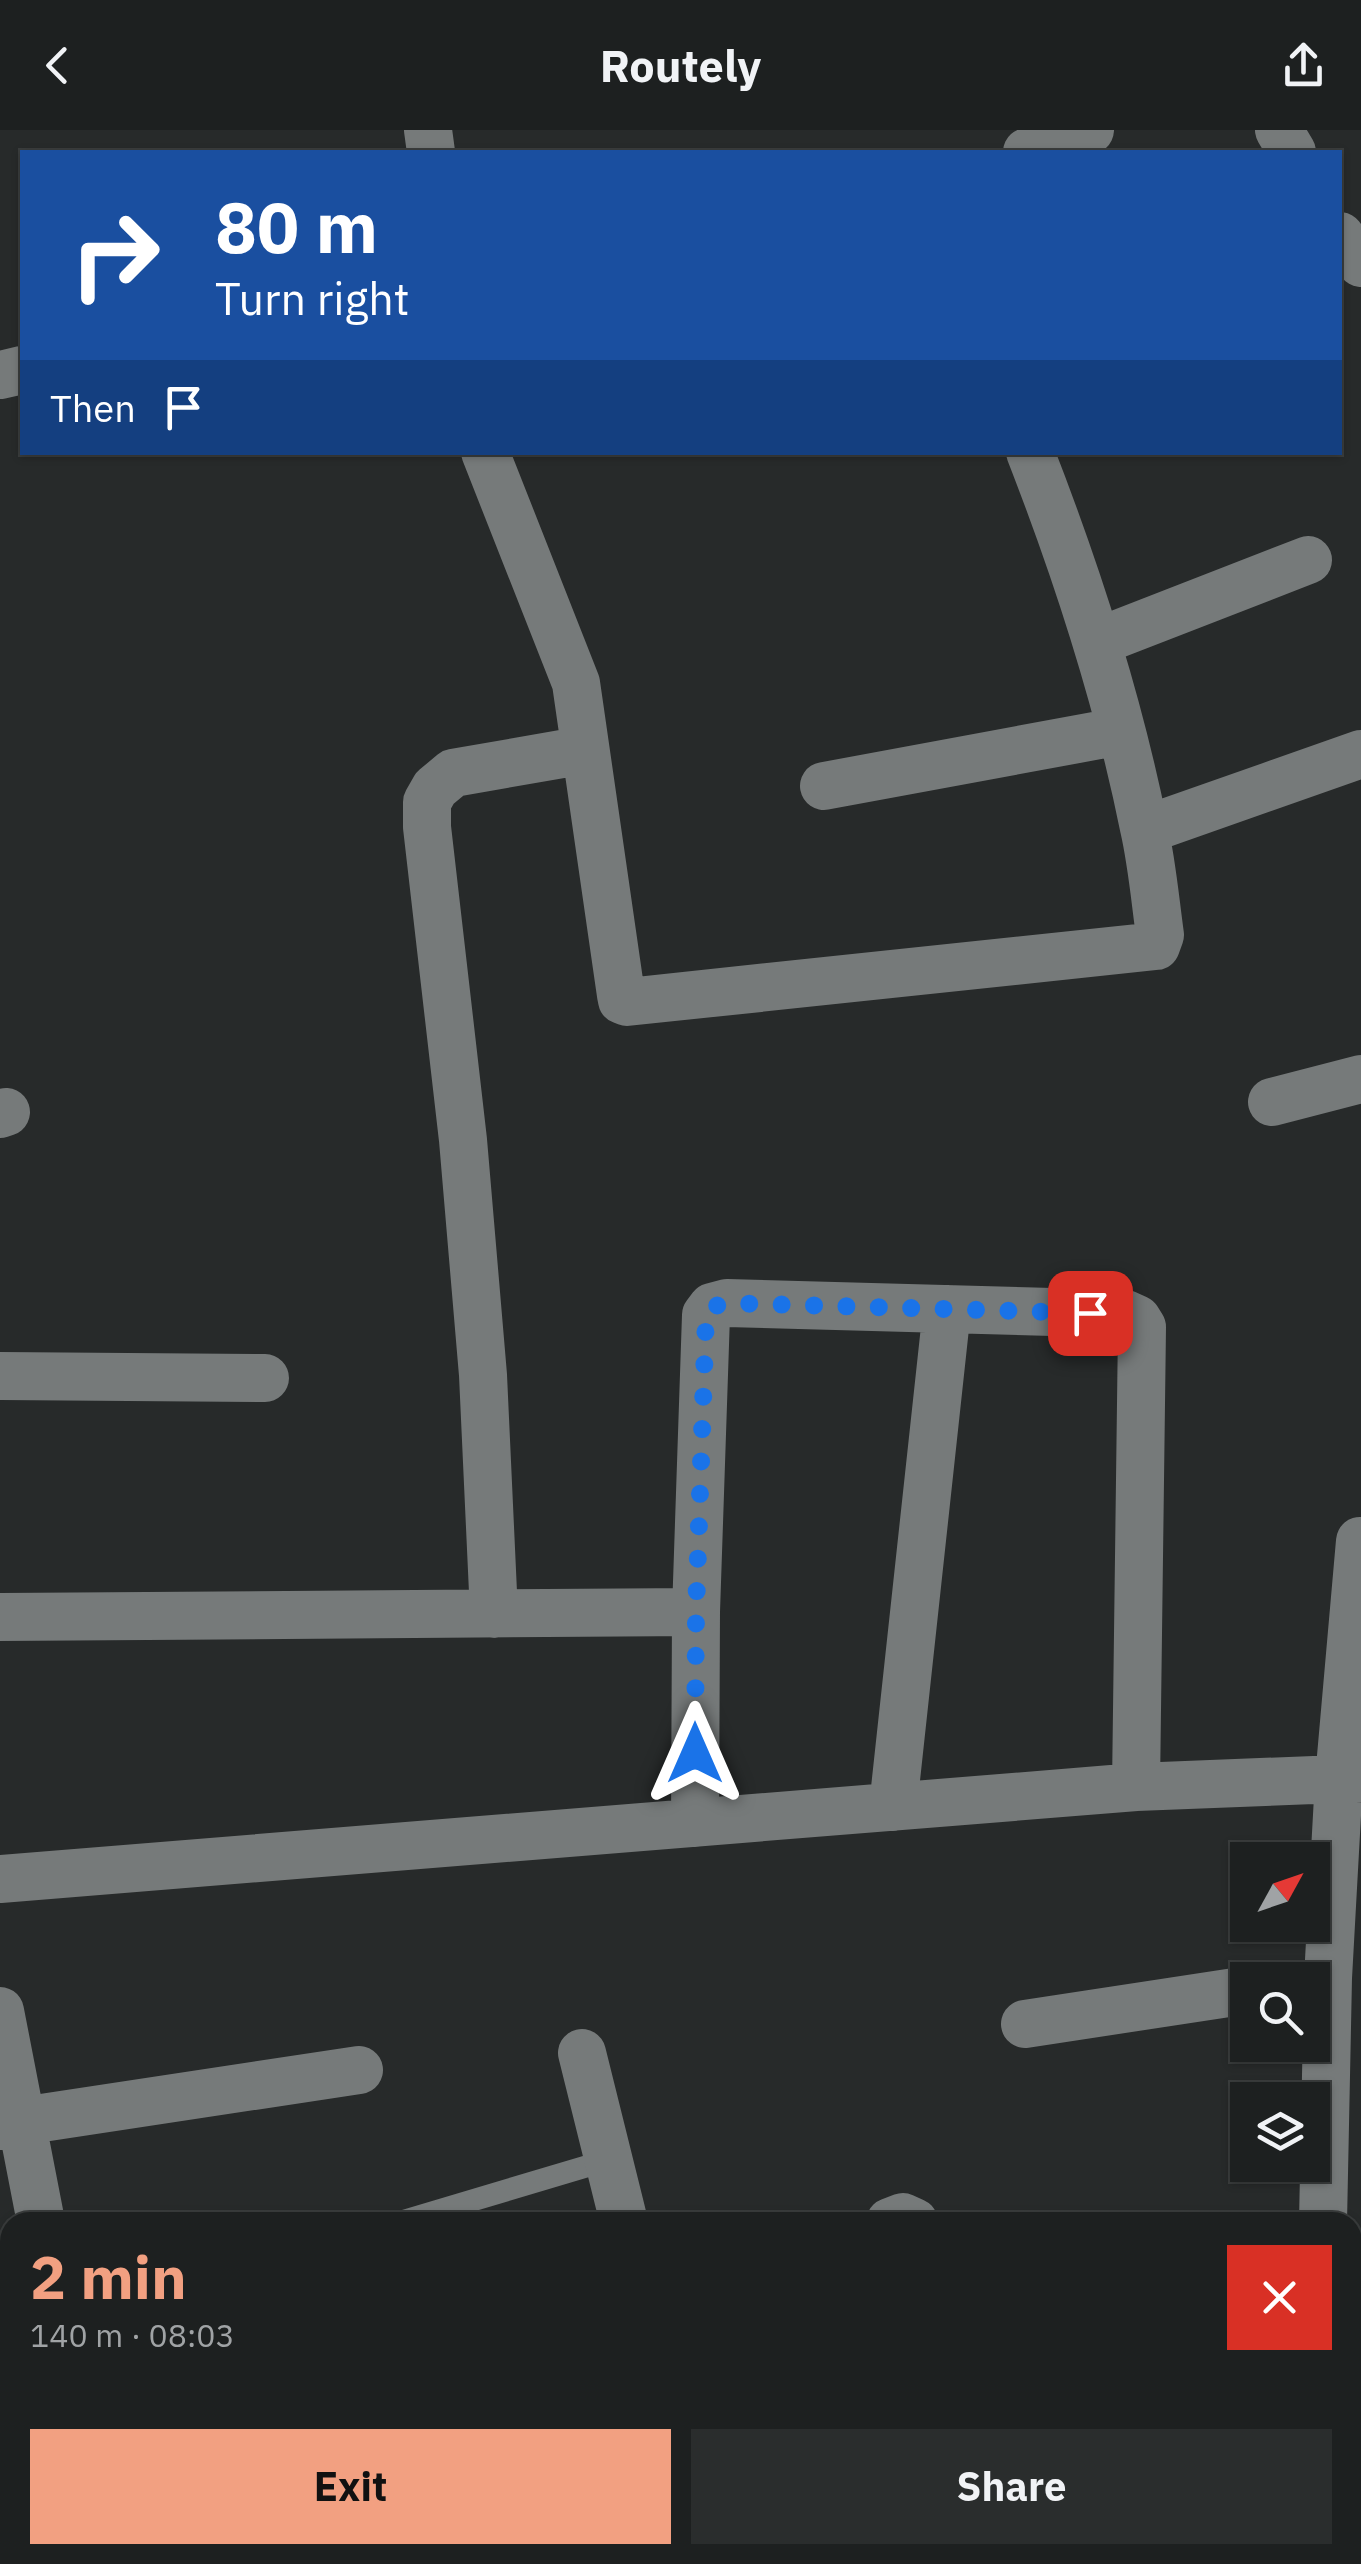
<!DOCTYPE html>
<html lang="en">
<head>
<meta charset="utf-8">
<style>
	body { margin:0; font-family:"IBM Plex Sans",sans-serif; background:#2a2d2d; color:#f1f3f6; height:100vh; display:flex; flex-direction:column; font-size:38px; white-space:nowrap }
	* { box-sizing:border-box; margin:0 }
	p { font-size:32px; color:#a0a3a5 }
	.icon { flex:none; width:55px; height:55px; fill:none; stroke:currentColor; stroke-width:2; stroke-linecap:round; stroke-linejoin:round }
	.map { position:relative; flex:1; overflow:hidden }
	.side { position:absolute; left:0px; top:2082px; width:1362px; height:352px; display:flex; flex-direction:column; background:#1d2020; border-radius:30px 30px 0 0; box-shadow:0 2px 8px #0004,0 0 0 2px #3b3e3e }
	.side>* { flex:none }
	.guide { position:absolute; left:20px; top:20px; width:1322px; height:305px; border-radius:0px; box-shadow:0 2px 8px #0004,0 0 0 2px #3b3e3e; background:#1a4fa0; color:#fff; overflow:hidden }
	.needle { width:65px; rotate:50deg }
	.fabs { position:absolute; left:1230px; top:1712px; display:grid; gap:20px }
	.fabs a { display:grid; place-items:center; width:100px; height:100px; border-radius:0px; background:#1d2020; box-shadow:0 2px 8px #0004,0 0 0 2px #3b3e3e; font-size:50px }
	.pin { position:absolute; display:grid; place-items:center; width:85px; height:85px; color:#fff; margin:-42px; border-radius:20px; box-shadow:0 5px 15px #0006 }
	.me { position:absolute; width:110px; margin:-55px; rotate:0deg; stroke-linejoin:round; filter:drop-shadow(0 0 8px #0008) }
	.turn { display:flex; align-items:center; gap:35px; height:210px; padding:0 30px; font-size:45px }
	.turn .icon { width:130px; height:130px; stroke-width:2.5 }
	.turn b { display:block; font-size:70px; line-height:85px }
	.then { display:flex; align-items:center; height:95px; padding:0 30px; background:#0003; gap:20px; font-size:38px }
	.round { display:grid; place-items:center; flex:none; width:105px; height:105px; border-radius:0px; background:#2a2d2d }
	.head { display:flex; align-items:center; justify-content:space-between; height:170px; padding:0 30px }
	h1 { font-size:60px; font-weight:700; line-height:75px; color:#f2a081 }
	.primary-button { display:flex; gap:20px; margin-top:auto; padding:20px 30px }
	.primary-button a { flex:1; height:115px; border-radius:0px; background:#f2a081; color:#111; font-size:40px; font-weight:700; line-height:115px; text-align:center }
	.primary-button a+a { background:#2a2d2d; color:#f1f3f6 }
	header { display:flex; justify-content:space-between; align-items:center; height:130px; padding:0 30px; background:#1d2020; font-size:45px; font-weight:700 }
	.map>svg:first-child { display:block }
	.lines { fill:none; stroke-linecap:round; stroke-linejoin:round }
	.lane { stroke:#767a7a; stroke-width:22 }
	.street { stroke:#767a7a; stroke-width:48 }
	.secondary { stroke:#767a7a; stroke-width:55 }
	.route { stroke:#1a73e8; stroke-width:18; stroke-dasharray:0 32.4 }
</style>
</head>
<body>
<header><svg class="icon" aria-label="back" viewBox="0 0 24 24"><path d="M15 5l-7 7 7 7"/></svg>Routely<svg class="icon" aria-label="share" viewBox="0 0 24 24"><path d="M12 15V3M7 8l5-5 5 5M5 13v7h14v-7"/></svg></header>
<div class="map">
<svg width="1361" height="2434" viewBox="0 0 1361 2434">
	<rect width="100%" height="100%" fill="#272a2a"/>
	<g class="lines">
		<!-- lane -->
		<path class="lane" d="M400,2092L608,2030"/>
		<!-- street -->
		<path class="street" d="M428,0L431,22
			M1279,0L1292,22
			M1027,22L1090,0
			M1340,106L1361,133
			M0,245L22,240
			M485,322L576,553L621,865L622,870L627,872L1156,816L1160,805C1155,769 1152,733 1144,698C1118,569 1078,445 1030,322
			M1097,512L1308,430
			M824,656L1121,601
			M1145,700L1361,624
			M1272,972L1361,949
			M0,984L6,982
			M0,1246L265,1248
			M1360,1411L1339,1649L1361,1648
			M494,1484L483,1245L463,1010L427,697V672L435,658L453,643L585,620
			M0,1487L696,1482
			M893,1677L947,1179
			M695,1693L696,1482L706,1185L712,1177L727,1173L1126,1184L1137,1189L1142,1197L1136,1657
			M0,1749L1136,1657L1339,1649L1328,1848L1323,2092
			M0,1881L41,2092
			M1025,1894L1248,1860
			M582,1923L624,2092
			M0,1996L22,1991L359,1940
			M890,2092L903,2087L914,2092
			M0,2306L10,2304
			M113,2425L115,2434
			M1260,2434V2425"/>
		<!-- secondary -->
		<path class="secondary" d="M1352,2318L1361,2317
			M805,2434L837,2425"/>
	</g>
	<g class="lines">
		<!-- route -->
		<path class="route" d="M695,1623L696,1482L706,1185L712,1177L726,1173L1090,1183"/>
	</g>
</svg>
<div class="fabs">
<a><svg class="needle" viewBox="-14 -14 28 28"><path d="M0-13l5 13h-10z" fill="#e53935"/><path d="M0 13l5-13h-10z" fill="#a0a3a5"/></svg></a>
<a><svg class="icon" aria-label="search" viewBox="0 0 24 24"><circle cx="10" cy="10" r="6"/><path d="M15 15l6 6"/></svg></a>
<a><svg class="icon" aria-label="layers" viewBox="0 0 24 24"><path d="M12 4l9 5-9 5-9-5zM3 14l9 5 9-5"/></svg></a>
</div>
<div class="pin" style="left:1090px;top:1183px;background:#d93025"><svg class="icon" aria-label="arrive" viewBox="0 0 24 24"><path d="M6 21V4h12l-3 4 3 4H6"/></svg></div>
<svg class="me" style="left:695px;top:1623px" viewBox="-20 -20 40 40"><path d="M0-17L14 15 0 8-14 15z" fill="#1a73e8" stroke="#fff" stroke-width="4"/></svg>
<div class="guide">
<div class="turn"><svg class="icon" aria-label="right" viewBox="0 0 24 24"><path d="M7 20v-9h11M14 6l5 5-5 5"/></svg><div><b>80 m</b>Turn right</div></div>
<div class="then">Then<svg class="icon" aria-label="arrive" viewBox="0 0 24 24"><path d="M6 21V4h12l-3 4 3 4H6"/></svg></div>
</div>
<section class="side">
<div class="head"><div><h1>2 min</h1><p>140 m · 08:03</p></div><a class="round" style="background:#d93025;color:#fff"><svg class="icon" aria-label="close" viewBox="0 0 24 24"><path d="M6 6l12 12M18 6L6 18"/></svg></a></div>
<div class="primary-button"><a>Exit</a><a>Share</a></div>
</section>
</div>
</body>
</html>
